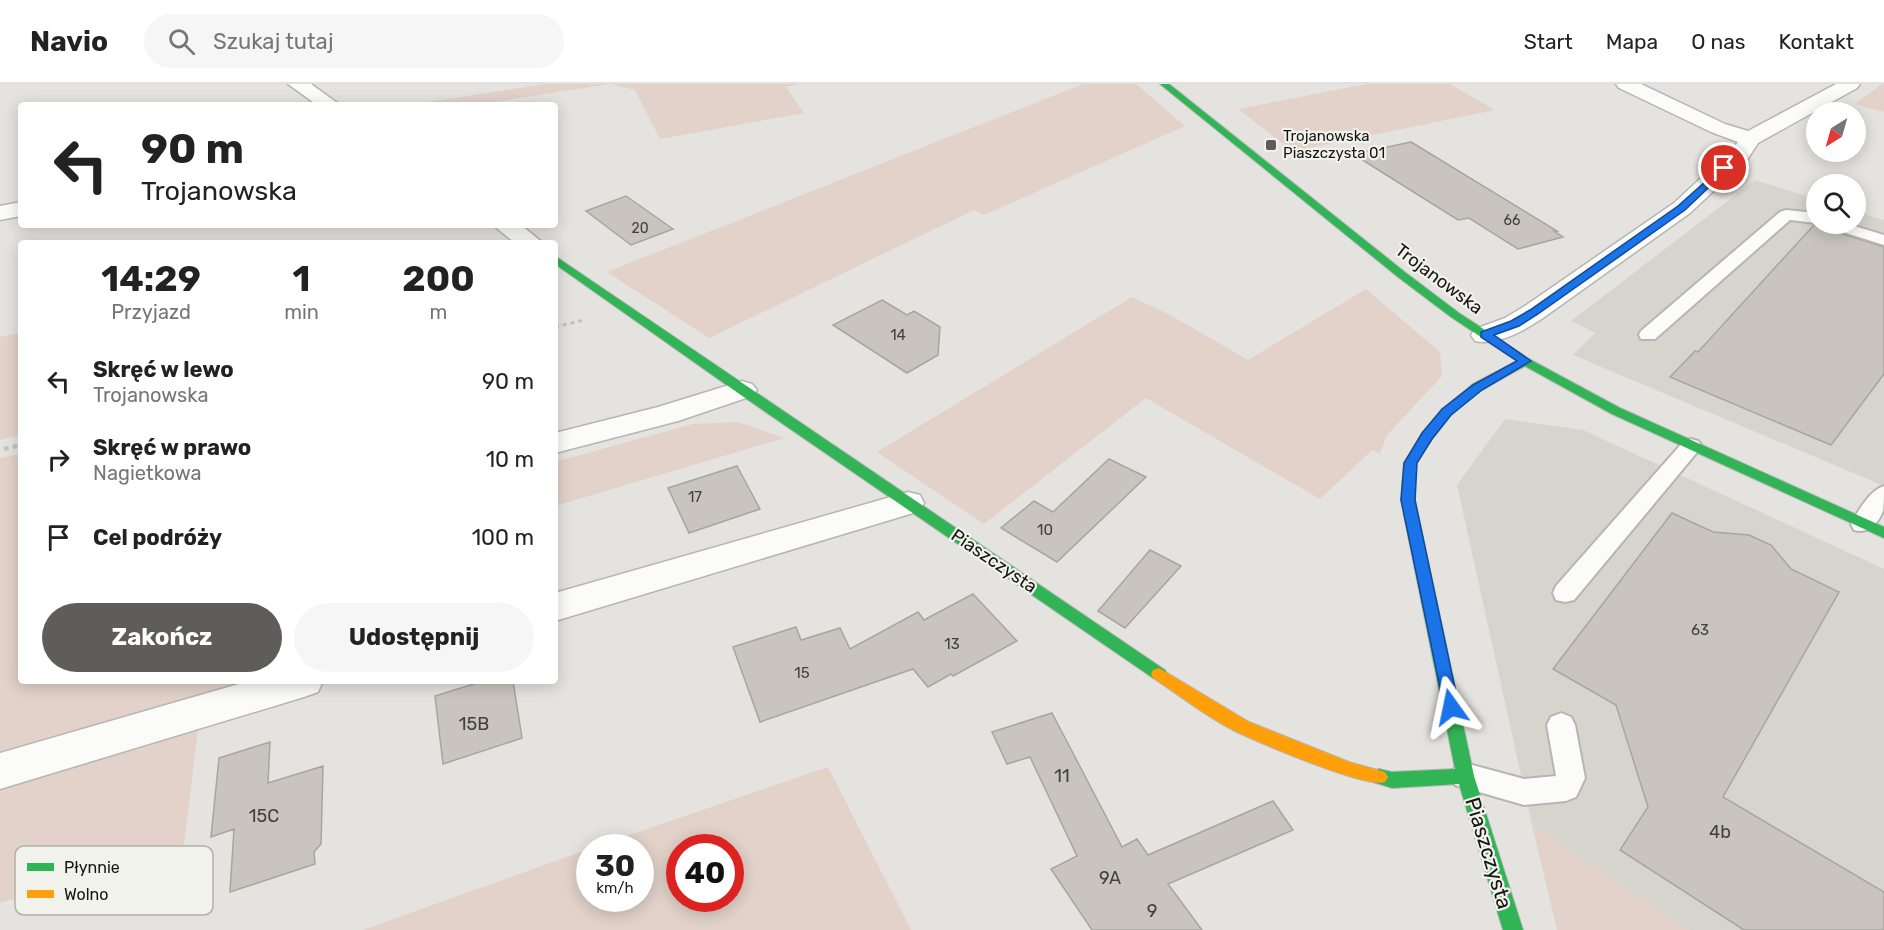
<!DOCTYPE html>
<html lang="pl">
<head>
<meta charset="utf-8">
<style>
	body { margin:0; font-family:Rubik,sans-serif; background:#f6f6f6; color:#222; height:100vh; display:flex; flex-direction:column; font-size:22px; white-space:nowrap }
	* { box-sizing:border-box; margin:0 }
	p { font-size:20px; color:#767676 }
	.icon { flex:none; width:33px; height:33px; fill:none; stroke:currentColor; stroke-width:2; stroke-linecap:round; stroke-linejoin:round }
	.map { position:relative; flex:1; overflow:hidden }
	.sheet { position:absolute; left:18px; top:156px; width:540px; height:444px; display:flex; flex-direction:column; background:#fff; border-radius:6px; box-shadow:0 3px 15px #0003 }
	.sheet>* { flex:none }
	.banner { position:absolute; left:18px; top:18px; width:540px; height:126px; border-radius:6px; box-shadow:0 3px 15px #0003; background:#fff; color:#222; overflow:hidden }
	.needle { width:39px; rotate:217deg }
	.controls { position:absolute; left:1806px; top:18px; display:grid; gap:12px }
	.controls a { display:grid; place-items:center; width:60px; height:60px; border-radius:50%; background:#fff; box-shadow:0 3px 15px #0003; font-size:30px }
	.speed { position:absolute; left:576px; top:750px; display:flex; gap:12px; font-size:30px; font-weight:700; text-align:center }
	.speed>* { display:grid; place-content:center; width:78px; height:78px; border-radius:50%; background:#fff; box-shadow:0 3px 15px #0003; line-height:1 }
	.speed small { font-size:15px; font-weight:400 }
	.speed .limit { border:9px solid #d22; background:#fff; color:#111 }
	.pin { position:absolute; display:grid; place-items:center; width:51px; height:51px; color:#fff; margin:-26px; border:3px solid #fff; border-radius:50%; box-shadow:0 2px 6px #0007 }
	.me { position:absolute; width:66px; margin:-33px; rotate:348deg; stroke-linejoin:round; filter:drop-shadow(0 0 4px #0008) }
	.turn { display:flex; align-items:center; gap:21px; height:126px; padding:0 24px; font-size:27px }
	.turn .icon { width:78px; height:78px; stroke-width:2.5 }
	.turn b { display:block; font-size:42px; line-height:51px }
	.eta { display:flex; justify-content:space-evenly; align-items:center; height:102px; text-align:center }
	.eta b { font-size:36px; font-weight:700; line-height:42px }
	.button { display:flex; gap:12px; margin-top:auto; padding:12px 24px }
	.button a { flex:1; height:69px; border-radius:36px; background:#5e5d5b; color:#fff; font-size:24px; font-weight:700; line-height:69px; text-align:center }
	.button a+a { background:#f6f6f6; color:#222 }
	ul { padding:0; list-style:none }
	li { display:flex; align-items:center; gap:18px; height:78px; padding:0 24px }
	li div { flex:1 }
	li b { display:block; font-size:22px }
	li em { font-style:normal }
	header { display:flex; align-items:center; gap:36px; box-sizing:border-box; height:84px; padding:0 30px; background:#fff; border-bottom:2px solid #e0e0e0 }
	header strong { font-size:28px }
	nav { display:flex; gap:33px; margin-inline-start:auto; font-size:21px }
	.search { width:420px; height:54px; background:#f6f6f6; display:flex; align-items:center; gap:15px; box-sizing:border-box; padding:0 21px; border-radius:33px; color:#767676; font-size:22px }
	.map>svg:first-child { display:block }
	.built { fill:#d6d5cd }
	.green { fill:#e2d2c9; fill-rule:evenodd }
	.building { fill:#c9c5be; stroke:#a6a5a2; stroke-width:1.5 }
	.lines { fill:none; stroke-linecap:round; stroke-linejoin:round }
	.lane-casing { stroke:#b6b5b3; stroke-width:4 }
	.street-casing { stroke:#b6b5b3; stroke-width:3 }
	.fast-casing { stroke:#b6b5b3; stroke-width:2 }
	.slow-casing { stroke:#b6b5b3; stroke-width:2 }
	.path-far1 { stroke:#c2c2c1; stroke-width:3; stroke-dasharray:4 4; stroke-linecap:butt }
	.path { stroke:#c2c2c1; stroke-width:4; stroke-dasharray:4.5 4.5; stroke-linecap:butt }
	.lane { fill:#fbfbfa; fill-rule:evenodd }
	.street { fill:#fbfbfa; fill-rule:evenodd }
	.fast { fill:#30b455; fill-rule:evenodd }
	.slow { fill:#ff9f0a; fill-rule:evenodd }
	.route { fill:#1a73e8; stroke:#114b97; stroke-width:1.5 }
	.poi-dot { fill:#5e5d5b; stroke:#f2f2ed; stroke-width:2 }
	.labels { text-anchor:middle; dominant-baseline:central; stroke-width:4.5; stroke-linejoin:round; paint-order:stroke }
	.far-number-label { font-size:14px; fill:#43413e }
	.far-poi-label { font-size:15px; fill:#161514; stroke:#f2f2ed; text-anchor:start }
	.number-label { font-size:15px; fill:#43413e }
	.street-label { font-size:18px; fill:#161514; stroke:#f2f2ed }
	.near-number-label { font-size:18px; fill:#43413e }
	.near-street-label { font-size:21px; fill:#161514; stroke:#f2f2ed }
	.key { fill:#f2f2ed; stroke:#b0b0ac; stroke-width:1.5 }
	.key-label { font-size:16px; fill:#161514 }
</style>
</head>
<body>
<header>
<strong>Navio</strong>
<div class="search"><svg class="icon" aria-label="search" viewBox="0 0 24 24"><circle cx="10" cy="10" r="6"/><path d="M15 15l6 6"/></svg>Szukaj tutaj</div>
<nav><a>Start</a><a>Mapa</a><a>O nas</a><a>Kontakt</a></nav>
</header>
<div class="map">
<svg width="1884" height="846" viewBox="0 0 1884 846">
	<rect width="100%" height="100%" fill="#e4e3e0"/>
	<!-- built -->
	<path class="built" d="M1755,96L1816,115V140H1856V128L1884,136V402L1573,271L1595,249L1571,237Z
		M1505,335L1583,346L1884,485V846H1689L1532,741L1457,401Z"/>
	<!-- green -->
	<path class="green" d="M546,0H610L475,21H409Z
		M610,0H800L786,3L804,29L660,55L635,6Z
		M1083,0H1136L1185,42L984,131L974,126L709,254L607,188Z
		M1367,0H1450L1495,26L1293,67L1238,25Z
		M1882,0H1884V28L1855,20Z
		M1366,205L1440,268L1442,292L1387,351L1380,370L1372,366L1320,415L1146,314L984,440L877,368L1132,213L1172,232L1248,276Z
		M21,249V351L0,356V253Z
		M738,338L784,354L555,422V378L693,340Z
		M21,370V597H262L0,675V374Z
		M199,636L184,761L0,819V694Z
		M828,683L911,846H363L589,765L590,814H640V764L594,763ZM680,764H730V814H680Z
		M1532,741L1689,846H1557Z"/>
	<!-- building -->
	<path class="building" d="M1411,58L1557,147H1554L1563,153L1518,165L1469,134L1458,136L1353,70Z
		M626,112L673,145L631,161L586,127Z
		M1814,141L1884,163V290L1831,361L1670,293L1695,267L1698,268Z
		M882,216L907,231L914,227L940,243L938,271L907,289L833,241Z
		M1109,375L1146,393L1057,478L1001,444L1034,417L1053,428Z
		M737,382L760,425L689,449L668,404Z
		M1672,429L1713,448L1749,451L1771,461L1791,485L1839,508L1723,713L1884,808V846H1744L1620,766L1648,723L1616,621L1553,585Z
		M1150,466L1181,482L1125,544L1098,527Z
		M973,510L1017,557L953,592L951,590L928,603L913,585L760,638L733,563L796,543L801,556L840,544L850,565L918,528L924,536Z
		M483,597H513L522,654L443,680L435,612Z
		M1052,629L1122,763L1137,755L1148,771L1273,717L1293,746L1168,800L1202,846H1092L1051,785L1077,772L1030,673L1007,680L992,648Z
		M270,658L268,699L323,682L321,760L314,768L315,780L230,808L234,745L211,753L219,674Z"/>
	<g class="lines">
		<defs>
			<path id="lane" d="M1786,126L1816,129V139L1790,136L1655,255H1641L1639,251L1641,247L1780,128Z
				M1825,140H1848L1884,151V161L1827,143Z
				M1691,355L1698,357L1702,362L1698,367L1574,516L1565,518L1556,516L1553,509L1556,502L1684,357Z
				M1884,402C1884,409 1884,421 1883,427C1878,440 1868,450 1854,446L1851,440C1858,427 1870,406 1884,402Z
				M1561,629L1571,633L1575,641L1585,694L1576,713L1566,717L1524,721L1455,701L1451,692L1455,683L1465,679L1524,695L1556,692L1547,641L1551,633Z"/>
			<path id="street" d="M288,0H311L340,21H317Z
				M1616,0H1641L1725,40L1748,47L1836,0H1860L1857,4L1758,59L1747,76L1690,129L1543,234C1525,246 1498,262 1475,257L1471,251L1475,245L1505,234L1525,222L1674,119L1731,66L1738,58L1711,48L1619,4Z
				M21,118V132L0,136V122Z
				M493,141H521L543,159H515Z
				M742,297L752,300L757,306L752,312L678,337L555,369V349L658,323Z
				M908,408L920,411L924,419L920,427L555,537V509Z
				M249,597H323L318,608L304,613L0,705V669Z"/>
			<path id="fast" d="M1160,0H1169L1406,189L1459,229L1529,275L1620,324L1884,443V454L1612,330L1525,282L1481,306L1451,331L1432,355L1416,379L1415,416L1474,692L1523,846H1503L1459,700L1392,704L1373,698L1370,693L1373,688L1379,685L1392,688L1455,685L1401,416L1404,379L1423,349L1443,325L1473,300L1517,277L1451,233L1398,193Z
				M555,172L1165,586L1167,590L1165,594L1159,596L1153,594L738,309L555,180Z"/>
			<path id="slow" d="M1159,584L1249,638L1349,678L1385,688L1388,693L1385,698C1367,705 1261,659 1239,649C1209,635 1181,612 1153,594L1151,590L1153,586Z"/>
		</defs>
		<!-- lane casing -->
		<use href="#lane" class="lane-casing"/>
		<!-- street casing -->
		<use href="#street" class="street-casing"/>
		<!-- fast casing -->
		<use href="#fast" class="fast-casing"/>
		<!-- slow casing -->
		<use href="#slow" class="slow-casing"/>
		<!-- path-far1 -->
		<path class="path-far1" d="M555,243L584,236"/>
		<!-- path -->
		<path class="path" d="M4,365L21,361"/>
		<!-- lane -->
		<use href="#lane" class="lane"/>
		<!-- street -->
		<use href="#street" class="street"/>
		<!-- fast -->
		<use href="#fast" class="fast"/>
		<!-- slow -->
		<use href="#slow" class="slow"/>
	</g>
	<!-- route -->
	<path class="route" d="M1724,81L1729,84L1727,86L1685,126L1538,230L1519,242L1494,251L1531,277L1482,306L1451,331L1432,355L1417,379L1415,416L1459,623L1457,628L1451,630L1445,628L1401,416L1404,379L1422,349L1442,325L1473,301L1517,277L1481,253V248L1511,237L1530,226L1678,122Z"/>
	<!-- markers -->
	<rect class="poi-dot" x="1265" y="55" width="12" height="12" rx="3"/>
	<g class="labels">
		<!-- far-number labels -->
		<g class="far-number-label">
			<text x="1512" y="136">66</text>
			<text x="640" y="144">20</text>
		</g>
		<!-- far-poi labels -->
		<g class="far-poi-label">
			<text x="1283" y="52">Trojanowska<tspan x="1283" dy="17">Piaszczysta 01</tspan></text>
		</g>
		<!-- number labels -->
		<g class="number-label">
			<text x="898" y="251">14</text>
			<text x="695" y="413">17</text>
			<text x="1045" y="446">10</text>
			<text x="1700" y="546">63</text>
			<text x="952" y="560">13</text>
			<text x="802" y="589">15</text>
		</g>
		<!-- street labels -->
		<g class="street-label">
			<text transform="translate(1439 195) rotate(37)">Trojanowska</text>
			<text transform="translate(994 477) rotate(34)">Piaszczysta</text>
		</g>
		<!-- near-number labels -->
		<g class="near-number-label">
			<text x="474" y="640">15B</text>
			<text x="1062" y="692">11</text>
			<text x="264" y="732">15C</text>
			<text x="1720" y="748">4b</text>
			<text x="1110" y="794">9A</text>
			<text x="1152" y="827">9</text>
		</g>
		<!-- near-street labels -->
		<g class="near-street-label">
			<text transform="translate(1489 769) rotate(73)">Piaszczysta</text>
		</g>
	</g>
	<!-- legend -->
	<rect x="15" y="762" width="198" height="69" rx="9" class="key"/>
	<rect x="27" y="779" width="27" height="8" fill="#30b455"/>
	<rect x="27" y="806" width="27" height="8" fill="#ff9f0a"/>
	<g class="key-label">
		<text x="64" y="789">Płynnie</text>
		<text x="64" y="816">Wolno</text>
	</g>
</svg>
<div class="controls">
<a><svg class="needle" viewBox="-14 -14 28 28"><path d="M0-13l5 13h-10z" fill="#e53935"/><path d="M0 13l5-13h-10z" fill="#767676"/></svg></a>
<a><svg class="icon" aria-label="search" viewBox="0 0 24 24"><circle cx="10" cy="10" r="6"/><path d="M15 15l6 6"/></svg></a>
</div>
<div class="speed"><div>30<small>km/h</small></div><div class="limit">40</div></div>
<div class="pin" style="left:1724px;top:84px;background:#d93025"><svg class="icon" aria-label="arrive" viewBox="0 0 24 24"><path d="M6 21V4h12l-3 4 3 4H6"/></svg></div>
<svg class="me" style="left:1451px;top:623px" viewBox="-20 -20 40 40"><path d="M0-17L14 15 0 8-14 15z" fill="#1a73e8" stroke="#fff" stroke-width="4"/></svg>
<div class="banner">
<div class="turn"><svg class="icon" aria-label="left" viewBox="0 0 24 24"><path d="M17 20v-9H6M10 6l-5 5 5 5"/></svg><div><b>90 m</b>Trojanowska</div></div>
</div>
<section class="sheet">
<div class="eta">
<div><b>14:29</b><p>Przyjazd</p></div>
<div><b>1</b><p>min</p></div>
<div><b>200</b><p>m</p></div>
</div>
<ul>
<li><svg class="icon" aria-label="left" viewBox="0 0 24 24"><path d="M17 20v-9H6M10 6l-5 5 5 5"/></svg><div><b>Skręć w lewo</b><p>Trojanowska</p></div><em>90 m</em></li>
<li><svg class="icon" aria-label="right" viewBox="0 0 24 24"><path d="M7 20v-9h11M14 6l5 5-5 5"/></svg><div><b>Skręć w prawo</b><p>Nagietkowa</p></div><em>10 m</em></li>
<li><svg class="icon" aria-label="arrive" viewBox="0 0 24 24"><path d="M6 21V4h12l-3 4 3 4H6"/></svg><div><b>Cel podróży</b></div><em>100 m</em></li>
</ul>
<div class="button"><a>Zakończ</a><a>Udostępnij</a></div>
</section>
</div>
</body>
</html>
